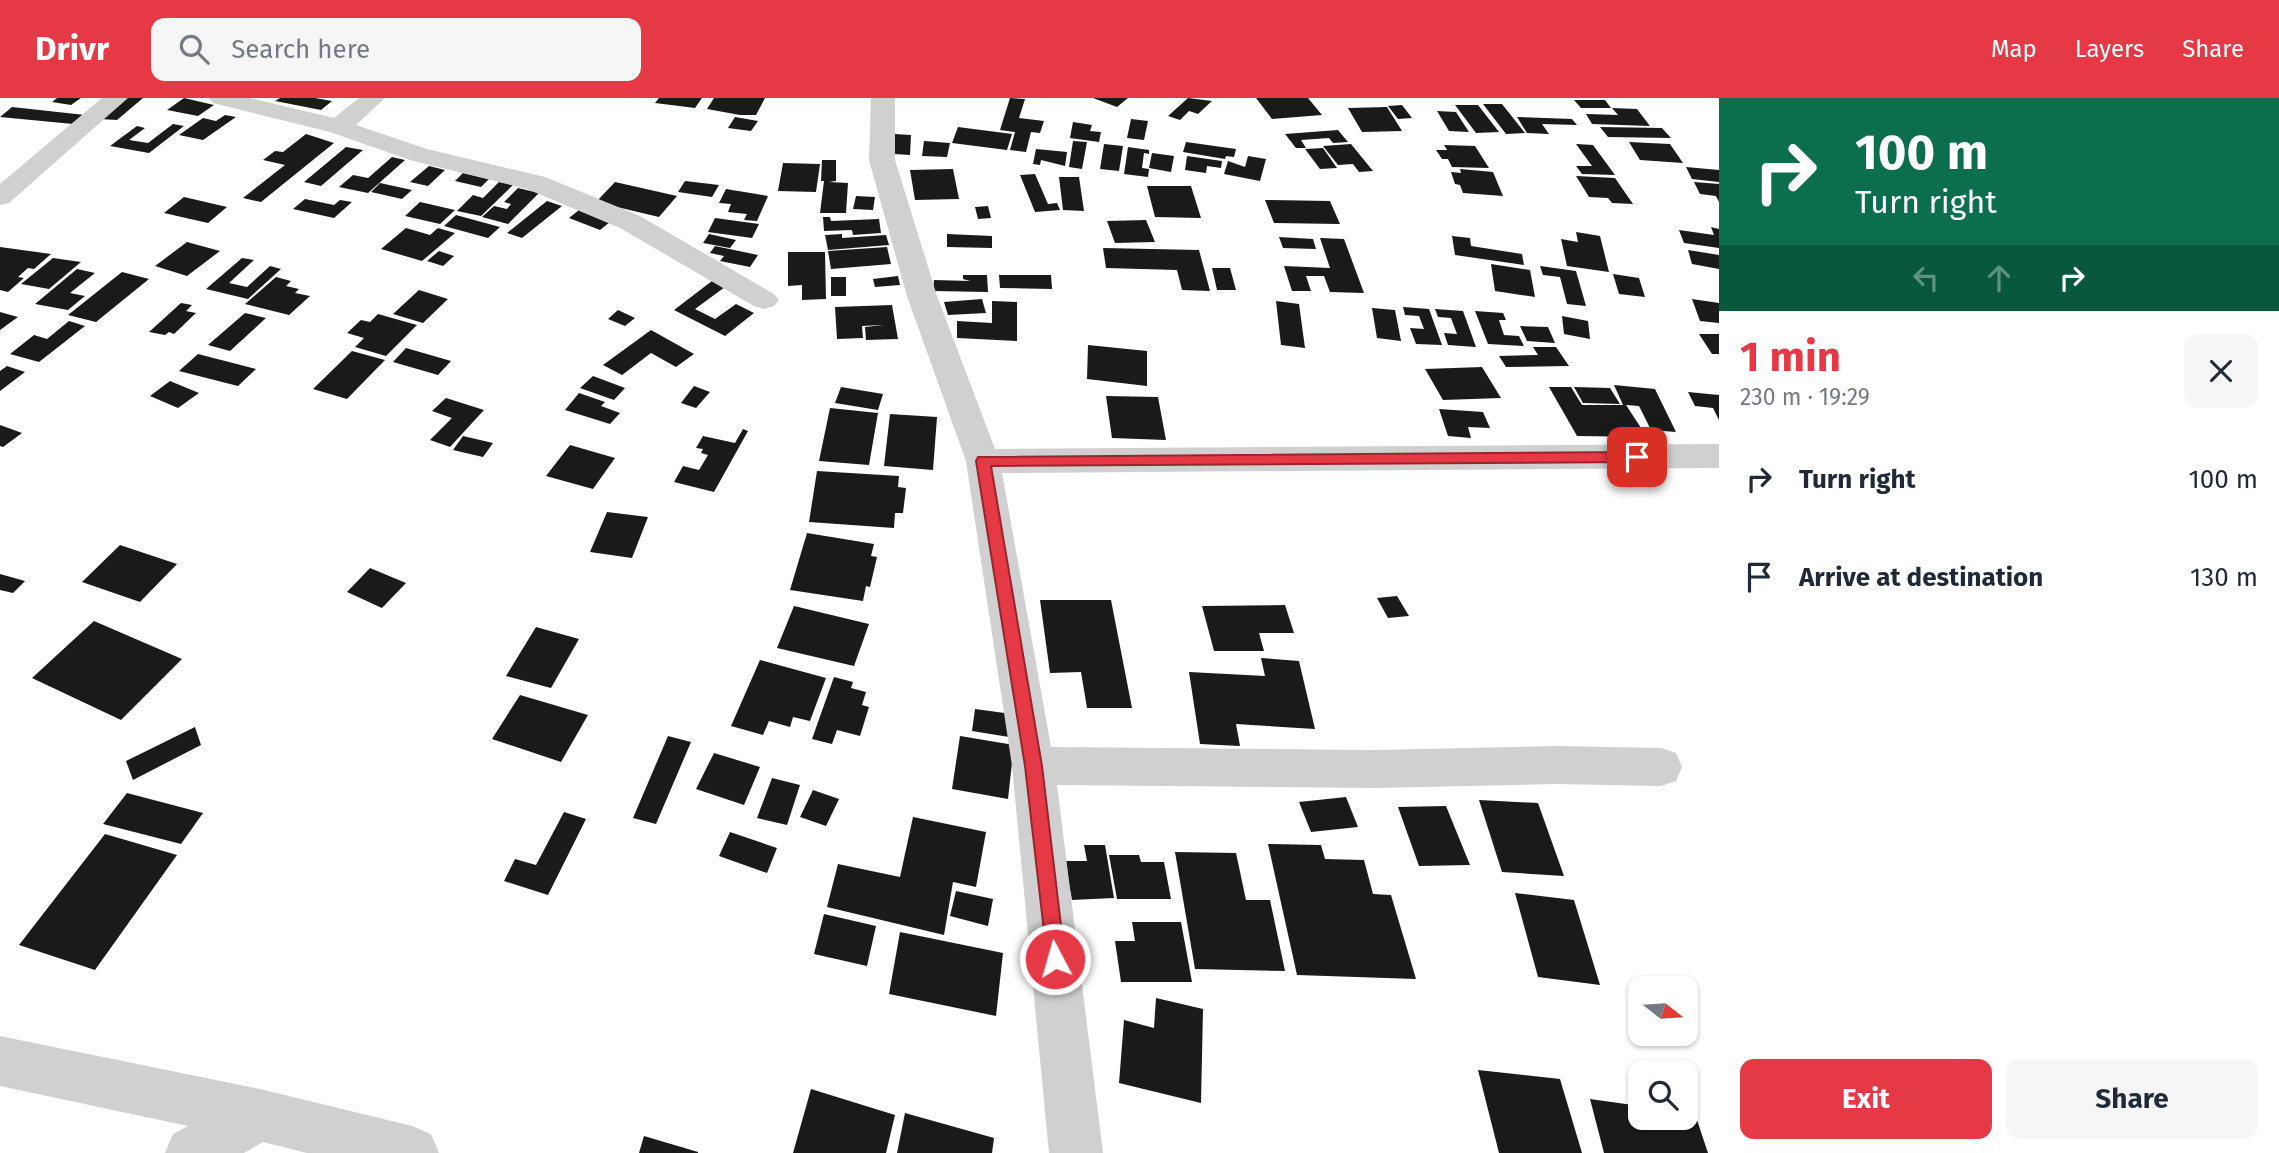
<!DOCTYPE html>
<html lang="en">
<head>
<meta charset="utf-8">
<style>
	body { margin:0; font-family:"Fira Sans",sans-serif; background:#f6f6f7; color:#1f2937; height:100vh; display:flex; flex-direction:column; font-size:26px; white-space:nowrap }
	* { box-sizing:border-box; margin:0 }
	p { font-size:23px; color:#747a83 }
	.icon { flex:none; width:38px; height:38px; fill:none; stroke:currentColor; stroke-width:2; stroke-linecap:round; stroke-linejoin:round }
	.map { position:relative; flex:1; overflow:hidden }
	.drawer { display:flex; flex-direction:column; background:#fff; width:560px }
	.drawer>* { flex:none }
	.hud { background:#0b6e4f; color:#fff; overflow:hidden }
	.needle { width:46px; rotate:107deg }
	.controls { position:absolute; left:1628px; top:878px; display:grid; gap:14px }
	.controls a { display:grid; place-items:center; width:70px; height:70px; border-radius:14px; background:#fff; box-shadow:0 2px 5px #0004; font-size:35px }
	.pin { position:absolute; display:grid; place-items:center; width:60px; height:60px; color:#fff; margin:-30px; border-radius:14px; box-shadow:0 4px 10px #0006 }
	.me { position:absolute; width:77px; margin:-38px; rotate:354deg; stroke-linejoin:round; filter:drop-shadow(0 0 5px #0008) }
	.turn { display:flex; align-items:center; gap:24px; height:147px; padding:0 21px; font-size:32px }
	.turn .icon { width:91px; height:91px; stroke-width:2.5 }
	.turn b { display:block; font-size:49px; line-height:60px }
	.lanes { display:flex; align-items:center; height:66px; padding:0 21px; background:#0003; justify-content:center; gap:35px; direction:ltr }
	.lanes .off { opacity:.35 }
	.round { display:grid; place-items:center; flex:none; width:74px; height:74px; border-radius:14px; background:#f6f6f7 }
	.summary { display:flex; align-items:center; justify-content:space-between; height:119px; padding:0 21px }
	h1 { font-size:42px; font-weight:700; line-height:52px; color:#e63946 }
	.button { display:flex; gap:14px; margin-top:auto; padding:14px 21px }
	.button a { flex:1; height:80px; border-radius:14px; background:#e63946; color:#fff; font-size:28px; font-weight:700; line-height:80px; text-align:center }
	.button a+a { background:#f6f6f7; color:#1f2937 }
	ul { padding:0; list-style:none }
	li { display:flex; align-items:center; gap:21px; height:98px; padding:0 21px }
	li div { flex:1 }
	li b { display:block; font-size:26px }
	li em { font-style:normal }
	header { display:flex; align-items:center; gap:42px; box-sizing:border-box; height:98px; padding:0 35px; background:#e63946; color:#fff }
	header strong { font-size:33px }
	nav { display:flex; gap:38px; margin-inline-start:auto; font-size:24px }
	.search { width:490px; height:63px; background:#f6f6f7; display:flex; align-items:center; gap:18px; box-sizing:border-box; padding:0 24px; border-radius:14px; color:#747a83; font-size:26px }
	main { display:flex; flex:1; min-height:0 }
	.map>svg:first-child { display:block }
	.building { fill:#1a1a1a }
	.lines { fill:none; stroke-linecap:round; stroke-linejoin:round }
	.minor { fill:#d0d0d0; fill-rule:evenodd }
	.route { fill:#e63946; stroke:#96252e; stroke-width:2 }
</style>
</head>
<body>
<header>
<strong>Drivr</strong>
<div class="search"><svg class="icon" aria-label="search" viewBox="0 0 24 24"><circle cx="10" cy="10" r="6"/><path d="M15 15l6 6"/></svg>Search here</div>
<nav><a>Map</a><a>Layers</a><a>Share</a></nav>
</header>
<main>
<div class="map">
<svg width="1719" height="1055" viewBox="0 0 1719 1055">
	<rect width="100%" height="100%" fill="#fff"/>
	<!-- building -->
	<path class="building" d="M57,0H81L71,7L52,4Z
		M124,0H143L117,22L99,21Z
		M184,0L214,7L198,18L167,12Z
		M280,0H315L332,3L321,12L275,3Z
		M659,0H702L695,10L655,5Z
		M714,0H765L756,17H740L707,11Z
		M1010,0L1025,1L1019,20L1044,23L1040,35L1031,34L1026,54L1010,52L1015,34L1000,32Z
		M1093,0H1128L1117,9Z
		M1188,0L1212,3L1198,16L1189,13L1180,22L1168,18Z
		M1256,0H1308L1322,17L1272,21Z
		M1574,2H1605L1611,10H1581Z
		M1483,6H1502L1525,35L1506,36Z
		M1402,7L1412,20L1398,21L1388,8Z
		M1455,7H1478L1499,34L1476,35Z
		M12,9L85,17L73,26L0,19Z
		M1387,9L1402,33L1362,34L1348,10Z
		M1612,10L1637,11L1650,28L1592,26L1586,16L1618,17Z
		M1437,13L1456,14L1469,34L1449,33Z
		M225,17L236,19L203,42L179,37L203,20L216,23Z
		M735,19L758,23L751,33L728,30Z
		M1517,19L1572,21L1577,27L1542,26L1549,36L1527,35Z
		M1131,21L1148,23L1144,42L1127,40Z
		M1073,24L1092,27L1090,33L1101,34L1099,44L1070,40Z
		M173,26L184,28L149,55L110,48L137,28L145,30L129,42L148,45Z
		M958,29L1012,36L1007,52L952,45Z
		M1600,29L1662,30L1671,40L1608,39Z
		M1338,32L1348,44L1333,45L1329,40L1301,42L1306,50H1296L1285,36Z
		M306,36L334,45L261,104L243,100L285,67L263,62L275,53L283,54Z
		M895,36L911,37L910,57L894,56Z
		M924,43L950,45L947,59L922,58Z
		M1073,43L1087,44L1082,71L1069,69Z
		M1186,44L1236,51L1234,59L1226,58L1225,61L1183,54Z
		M1629,44L1670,46L1683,65L1640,62Z
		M1104,46L1123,48L1119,73L1100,71Z
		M1351,46L1373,73L1359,74L1353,66L1338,67L1323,48Z
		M1576,46L1593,47L1615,77L1582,76L1576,68H1592Z
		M1444,47L1475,48L1489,70L1452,69L1448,61H1442L1436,52H1447Z
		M346,49L363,52L321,88L304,84Z
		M1128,49L1149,52V56L1144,55L1142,70L1149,71L1148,79L1124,76Z
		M1323,50L1337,70L1320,71L1305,51Z
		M1036,51L1067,54L1065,68L1041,62L1040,67L1033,66Z
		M1152,55L1174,58L1171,74L1149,70Z
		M1187,58L1222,63L1221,70L1207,68L1206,75L1185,72Z
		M1248,58L1266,61L1260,83L1224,76L1228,63L1245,69Z
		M392,59L405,62L368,95L339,89L353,77L368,80Z
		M822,62H836V83L829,84L848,85L846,115H820L824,83H821Z
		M783,65L820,66L816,94L778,93Z
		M429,68L445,72L428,88L410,84Z
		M1686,69L1719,72V84L1692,81Z
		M953,71L959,101L915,102L910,72Z
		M1460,71L1493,74L1503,98L1463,95L1460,87L1455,86L1451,74L1461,75Z
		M463,75L489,81L481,89L455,83Z
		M1035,76L1048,106L1057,105L1060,112L1035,114L1020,77Z
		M1576,78L1615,80L1633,106L1612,105L1608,100L1589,99Z
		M1059,79H1079L1084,113L1063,112Z
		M685,83L719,87L712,99L678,94Z
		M499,84L513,87L481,118L457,113L473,97L483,100Z
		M615,84L677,98L659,119L596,104Z
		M1694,84L1719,86V104L1716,98L1700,96Z
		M380,85L412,92L402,101L371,94Z
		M1147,88H1191L1201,120L1155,119Z
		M518,90L539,95L508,126L482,119L494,108L507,111L511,106L504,104Z
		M726,91L768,98L757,123L744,122L747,116L728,114L731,106L719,105Z
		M856,98L875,99L873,112L853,111Z
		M184,99L227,109L208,125L164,115Z
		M305,101L334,107L340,102L352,104L334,120L293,111Z
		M1265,102L1330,103L1340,126L1274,125Z
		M547,103L562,108L522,140L507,135Z
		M420,104L455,112L440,126L405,118Z
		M988,108L991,120L978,121L975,109Z
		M579,112L610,124L600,132L569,120Z
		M456,117L500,129L488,140L444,128Z
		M823,119H830L831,123L879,121L881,135L853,137L852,132L824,133Z
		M715,120L759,126L752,140L708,134Z
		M1146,122L1155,144L1115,145L1107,123Z
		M1711,129L1719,131V150L1684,145L1679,132L1714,137Z
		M406,130L430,137L438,130L455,135L422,163L381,151Z
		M1576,134L1600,138L1609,174L1567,168L1561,141L1578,144Z
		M709,136L736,142L730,150L703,145Z
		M842,136V140L886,137L889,147L828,152L825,137Z
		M947,136L992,138V150L947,149Z
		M1452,138L1470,140L1471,148L1522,156L1524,167L1455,157Z
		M1279,139L1313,141L1316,151L1283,150Z
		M1320,140L1344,141L1364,195L1330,194L1324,178H1306L1311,193H1292L1284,168L1330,170Z
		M187,144L220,153L187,178L155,168Z
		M715,148L758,157L750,169L720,163L724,158L710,155Z
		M0,149L51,156L34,171L28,170L18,179L24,180L8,194L0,192Z
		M887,149L891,166L831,171L828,153Z
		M1103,150L1199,152L1210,193L1182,192L1177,172L1106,170Z
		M1688,152L1719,157V171L1692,166Z
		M439,153L454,158L443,168L427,163Z
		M788,154H825L826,201L802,202V187L788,188Z
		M53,160L81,164L49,191L21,186Z
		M242,160L254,162L229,185L247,189L270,168L281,171L248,201L206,191Z
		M1491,166L1530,172L1535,199L1495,193Z
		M1540,168L1576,173L1586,208L1567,206L1560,179L1543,177Z
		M1212,170H1230L1236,192H1217Z
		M77,171L95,175L70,195L85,198L68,212L35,206Z
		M122,174L149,181L96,224L68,217Z
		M1613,176L1639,180L1645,199L1619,196Z
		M963,177H987L988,194L933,193L934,182L970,183L963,181Z
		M999,177H1051L1052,191L1000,190Z
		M898,178L900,187L875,189L873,181Z
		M276,179L291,183L286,188L299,191L295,195L310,198L289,217L245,206Z
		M831,179H846V198H831Z
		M712,183L725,189L695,211L715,221L736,206L754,215L725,238L674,212Z
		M419,192L448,201L423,225L393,216Z
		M982,201L986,215L948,217L944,204Z
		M1692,201L1719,205V225L1700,223Z
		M992,203L1017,204V243L957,240V223L992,225Z
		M1276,203L1299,206L1305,250L1281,247Z
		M181,205L192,207L186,213L196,215L174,236L169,234L165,237L149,234Z
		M892,207L898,241L866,242L865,229L883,227L862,228L863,240L837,241L835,209Z
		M1403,209L1429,211L1442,247L1416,246L1410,230L1424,231L1419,218L1405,217Z
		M1372,210L1395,212L1401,243L1377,240Z
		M1435,211L1463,213L1476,249L1448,247L1444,235L1457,236L1451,220L1438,219Z
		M618,212L635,220L625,228L608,221Z
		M1475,213L1503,215L1506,222H1499L1504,237L1519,238L1524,248L1488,246Z
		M0,214L18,219L0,232Z
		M245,215L266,220L230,253L208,247Z
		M378,216L417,227L386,258L355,249L364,240L347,235L361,222L370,224Z
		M1562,218L1588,223L1590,241L1564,236Z
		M69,223L85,228L39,264L10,256L34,237L47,241Z
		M1520,228L1548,229L1555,245L1527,243Z
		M651,232L694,256L676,269L651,255L622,277L603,267Z
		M1699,236H1719V256H1712Z
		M1088,247L1147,253V288L1087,281Z
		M1533,249H1556L1569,268L1506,269L1499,258L1538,257Z
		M406,250L451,263L438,277L393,264Z
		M352,253L385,262L347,301L313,291Z
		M198,256L256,271L238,288L179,273Z
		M7,268L25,274L0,293V273Z
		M1482,269L1501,300L1443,302L1425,271Z
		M593,278L625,290L614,302L580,290Z
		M170,283L199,295L178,310L150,298Z
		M1614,287L1655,291L1676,334L1651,332L1639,308L1626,307L1647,339L1577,338L1549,289H1571L1582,307H1623Z
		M694,288L710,294L696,310L681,305Z
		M841,289L883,296L878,312L835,305Z
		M1574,289L1610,290L1620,306L1583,305Z
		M1688,294L1719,297V322L1713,310L1695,308Z
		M579,295L605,304L601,308L620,315L610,326L565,312Z
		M1106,298L1158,299L1166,342L1112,340Z
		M446,300L484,312L450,349L430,342L452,320L432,313Z
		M830,310L878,315L869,367L819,363Z
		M1439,311L1483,314L1490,330L1468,329L1471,340L1448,338Z
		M890,316L937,319L933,372L884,368Z
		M0,327L22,335L3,349L0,348Z
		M743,331L748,333L714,394L674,384L683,368L699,372L708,357L701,355L703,351L696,350L703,338L735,345Z
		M463,338L493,345L483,359L453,352Z
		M570,347L615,360L593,391L546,378Z
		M817,373L899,378L898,389L906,390L903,415H895L894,430L809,424Z
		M607,414L648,419L632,460L590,454Z
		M807,435L874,446L871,458L877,459L870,489L866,488L863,503L790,492Z
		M120,447L177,466L140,504L82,484Z
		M370,470L406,485L382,510L347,494Z
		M0,476L25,483L13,495L0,492Z
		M1397,498L1409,518L1388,520L1377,500Z
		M1040,502H1111L1132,610H1087L1081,574L1050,575Z
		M1285,507L1294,535H1259L1264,553H1214L1202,508Z
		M794,508L869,526L854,568L777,550Z
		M94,523L182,561L121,622L32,580Z
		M536,529L579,541L551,590L506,578Z
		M1261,560L1299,563L1315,631L1236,626L1240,648L1200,646L1189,574L1265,578Z
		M760,562L826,580L810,623L793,619L790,629L769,623L763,637L731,628Z
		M834,579L853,584L851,590L866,594L862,607L869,609L860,638L837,632L832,646L812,641Z
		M520,597L588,617L561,664L492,641Z
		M975,611L1012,616L1009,639L972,633Z
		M195,629L201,647L133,682L126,663Z
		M668,638L691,644L656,726L633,720Z
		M960,638L1014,647L1008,701L952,691Z
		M714,655L760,669L744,707L696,691Z
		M772,680L800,687L787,727L757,720Z
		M813,692L839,701L826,728L800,719Z
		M127,695L203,715L181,746L103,726Z
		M1346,699L1358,729L1311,734L1299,704Z
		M1479,702L1538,705L1564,778L1502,774Z
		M1446,708L1470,767L1419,768L1398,709Z
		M564,714L586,721L548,797L504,783L515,761L536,767Z
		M913,719L986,734L976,789L953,784L944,837L827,809L838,766L900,779Z
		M730,734L777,750L767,775L719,758Z
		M105,736L177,757L95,872L19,847Z
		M1268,746L1321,747L1325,761L1364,762L1373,796L1391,797L1416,881L1297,877Z
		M1084,747H1105L1114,800L1072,802L1065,763H1087Z
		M1175,754L1236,755L1246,802H1270L1285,873L1195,871Z
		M1109,757H1139L1141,764H1164L1171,801H1117Z
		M956,793L993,801L988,828L950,818Z
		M1515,795L1574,802L1600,887L1538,879Z
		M824,816L876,828L867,868L814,856Z
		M1132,824H1181L1192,884H1121L1115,843H1135Z
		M900,834L1003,855L996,918L889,896Z
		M1156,900L1203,911L1201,1005L1119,985L1124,922L1154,930Z
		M1478,972L1560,981L1582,1055H1499Z
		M811,991L895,1017L886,1055H793Z
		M1590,1001L1640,1008V1020H1685V1014L1695,1016L1708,1055H1604Z
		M905,1015L994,1040L992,1055H897Z
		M644,1038L698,1054V1055H639Z"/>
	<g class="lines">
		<!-- minor -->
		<path class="minor" d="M102,0H128L9,105L0,107V86Z
			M209,0H250L334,20L359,0H385L356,27L427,51L545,79L640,118L774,196L779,202L774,208L764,211L754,208L620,130L527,91L410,62L330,34L213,5Z
			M871,0H895V62L937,198L995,351L1719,346V370L1002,375L1051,649L1374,652L1557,648L1661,650L1676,655L1682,669L1676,683L1661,688L1557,686L1374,690L1057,687L1103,1055H1049L1012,668L966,363L907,198L869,62Z
			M0,938L260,991L412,1028L431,1036L439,1055H307L263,1044L244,1055H165L173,1036L188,1028L0,988Z"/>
	</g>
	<!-- route -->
	<path class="route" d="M1637,354L1644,359L1637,364L991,368L1042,668L1065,861L1062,868L1055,871L1048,868L1025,668L976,363L978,359Z"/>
</svg>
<div class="controls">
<a><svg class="needle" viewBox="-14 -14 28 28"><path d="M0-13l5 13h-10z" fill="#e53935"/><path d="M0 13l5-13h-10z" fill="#747a83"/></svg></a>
<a><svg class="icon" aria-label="search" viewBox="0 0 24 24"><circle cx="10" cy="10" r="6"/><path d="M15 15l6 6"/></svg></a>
</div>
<div class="pin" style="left:1637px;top:359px;background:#d93025"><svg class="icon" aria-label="arrive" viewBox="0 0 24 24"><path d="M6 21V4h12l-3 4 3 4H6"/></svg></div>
<svg class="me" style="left:1055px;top:861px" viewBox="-20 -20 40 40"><circle r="17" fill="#e63946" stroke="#fff" stroke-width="3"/><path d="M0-11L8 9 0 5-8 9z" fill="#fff"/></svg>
</div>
<section class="drawer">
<div class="hud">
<div class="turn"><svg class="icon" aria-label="right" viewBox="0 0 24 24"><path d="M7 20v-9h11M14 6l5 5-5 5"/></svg><div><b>100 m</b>Turn right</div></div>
<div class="lanes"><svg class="icon off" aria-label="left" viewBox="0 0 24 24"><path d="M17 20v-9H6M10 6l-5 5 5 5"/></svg><svg class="icon off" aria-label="ahead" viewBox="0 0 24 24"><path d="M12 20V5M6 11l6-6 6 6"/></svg><svg class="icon" aria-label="right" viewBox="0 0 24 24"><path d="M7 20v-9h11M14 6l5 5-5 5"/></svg></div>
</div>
<div class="summary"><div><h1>1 min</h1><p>230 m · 19:29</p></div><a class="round"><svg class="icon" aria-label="close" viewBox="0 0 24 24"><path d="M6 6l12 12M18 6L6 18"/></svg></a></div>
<ul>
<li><svg class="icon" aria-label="right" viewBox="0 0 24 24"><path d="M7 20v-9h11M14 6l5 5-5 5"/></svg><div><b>Turn right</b></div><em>100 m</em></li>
<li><svg class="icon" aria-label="arrive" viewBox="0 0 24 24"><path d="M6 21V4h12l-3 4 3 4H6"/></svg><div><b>Arrive at destination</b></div><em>130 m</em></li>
</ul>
<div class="button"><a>Exit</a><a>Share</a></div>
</section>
</main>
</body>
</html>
